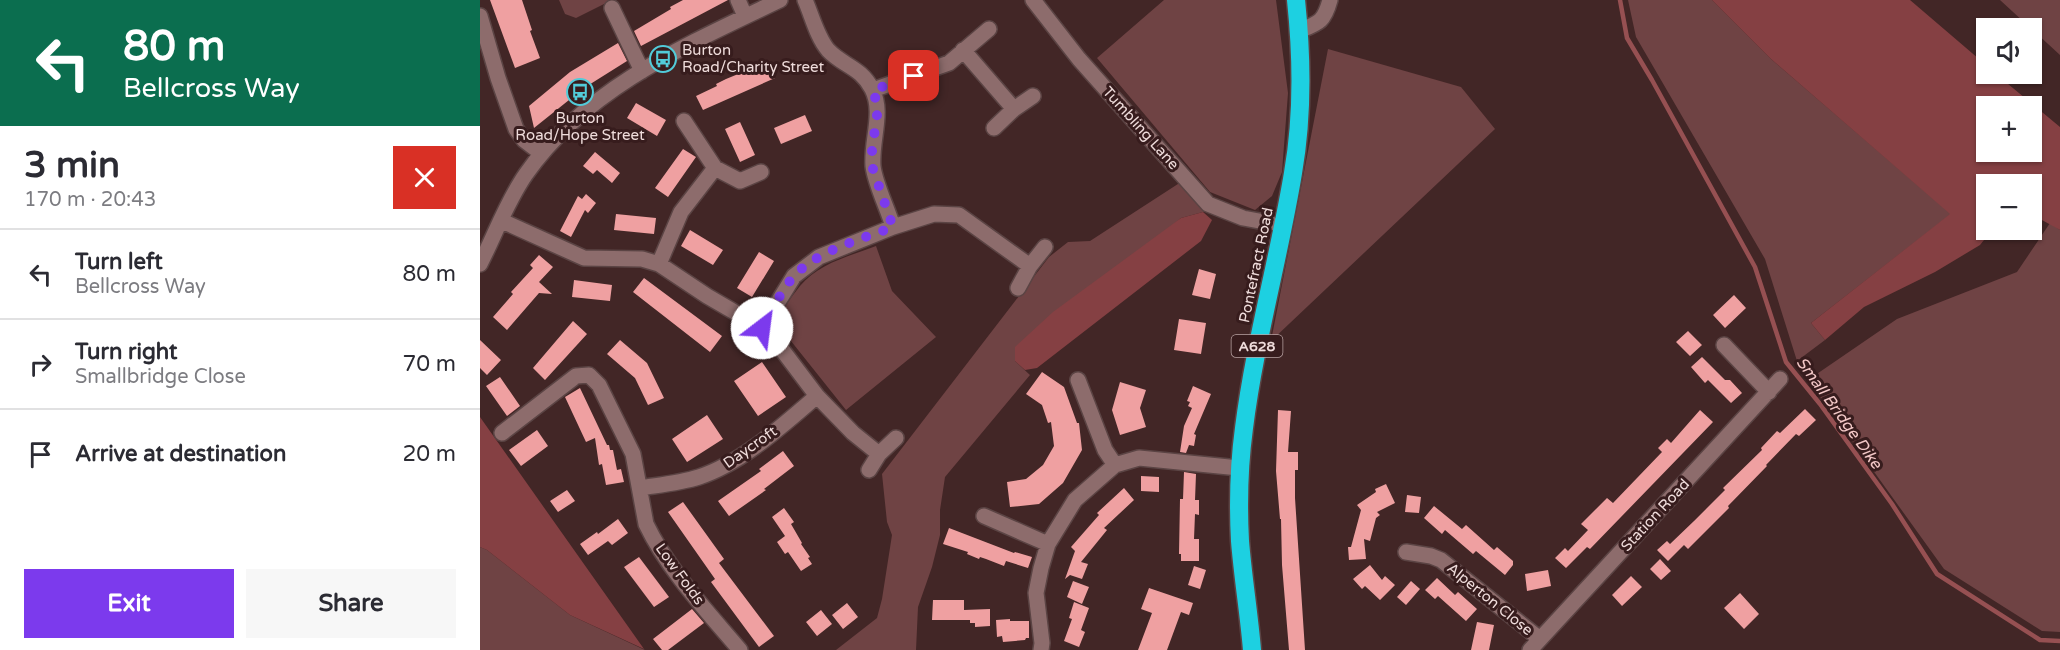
<!DOCTYPE html>
<html lang="en">
<head>
<meta charset="utf-8">
<style>
	body { margin:0; font-family:"Varela Round",sans-serif; background:#f7f7f7; color:#2b2b33; height:100vh; display:flex; flex-direction:column; font-size:22px; white-space:nowrap }
	* { box-sizing:border-box; margin:0 }
	p { font-size:20px; color:#7c7c81 }
	.icon { flex:none; width:33px; height:33px; fill:none; stroke:currentColor; stroke-width:2; stroke-linecap:round; stroke-linejoin:round }
	.map { position:relative; flex:1; overflow:hidden }
	.details { display:flex; flex-direction:column; background:#fff; width:480px }
	.details>* { flex:none }
	.top-card { background:#0b6e4f; color:#fff; overflow:hidden }
	.tools { position:absolute; left:1496px; top:18px; display:grid; gap:12px }
	.tools a { display:grid; place-items:center; width:66px; height:66px; border-radius:0px; background:#fff; box-shadow:0 2px 4px #0004; font-size:30px }
	.pin { position:absolute; display:grid; place-items:center; width:51px; height:51px; color:#fff; margin:-26px; border-radius:12px; box-shadow:0 3px 9px #0006 }
	.me { position:absolute; width:66px; margin:-33px; rotate:30deg; stroke-linejoin:round; filter:drop-shadow(0 0 4px #0008) }
	.turn { display:flex; align-items:center; gap:21px; height:126px; padding:0 24px; font-size:27px }
	.turn .icon { width:78px; height:78px; stroke-width:2.5 }
	.turn b { display:block; font-size:42px; line-height:51px }
	.round { display:grid; place-items:center; flex:none; width:63px; height:63px; border-radius:0px; background:#f7f7f7 }
	.summary { display:flex; align-items:center; justify-content:space-between; height:102px; padding:0 24px }
	h1 { font-size:36px; font-weight:700; line-height:45px }
	.primary-button { display:flex; gap:12px; margin-top:auto; padding:12px 24px }
	.primary-button a { flex:1; height:69px; border-radius:0px; background:#7c3aed; color:#fff; font-size:24px; font-weight:700; line-height:69px; text-align:center }
	.primary-button a+a { background:#f7f7f7; color:#2b2b33 }
	ul { padding:0; list-style:none }
	li { display:flex; align-items:center; gap:18px; height:90px; padding:0 24px; border-top:2px solid #e1e1e2 }
	li div { flex:1 }
	li b { display:block; font-size:22px }
	li em { font-style:normal }
	main { display:flex; flex:1; min-height:0 }
	.map>svg:first-child { display:block }
	.green { fill:#6f4344 }
	.forest { fill:#854043; fill-rule:evenodd }
	.lines { fill:none; stroke-linecap:round; stroke-linejoin:round }
	.stream { stroke:#965052; stroke-width:4.5 }
	.building { fill:#efa0a1 }
	.minor-casing { stroke:#5b4444; stroke-width:18 }
	.highway-casing { stroke:#5b4444; stroke-width:21 }
	.minor { stroke:#8d6c6c; stroke-width:15 }
	.highway { stroke:#1dd0e1; stroke-width:18 }
	.route { stroke:#7c3aed; stroke-width:10; stroke-dasharray:0 18 }
	.labels { text-anchor:middle; dominant-baseline:central; stroke-width:6; stroke-linejoin:round; paint-order:stroke }
	.shield { fill:#371c1d; stroke:#b8a2a2; stroke-width:1.5 }
	.shield-label { font-size:14px; font-weight:bold; fill:#efdcdb }
	.poi-label { font-size:15px; fill:#efdcdb; stroke:#371c1d; text-anchor:start }
	.street-label { font-size:15px; fill:#efdcdb; stroke:#371c1d }
	.water-label { font-size:16px; font-style:italic; fill:#f3c8c7; stroke:#371c1d }
</style>
</head>
<body>
<main>
<section class="details">
<div class="top-card">
<div class="turn"><svg class="icon" aria-label="left" viewBox="0 0 24 24"><path d="M17 20v-9H6M10 6l-5 5 5 5"/></svg><div><b>80 m</b>Bellcross Way</div></div>
</div>
<div class="summary"><div><h1>3 min</h1><p>170 m · 20:43</p></div><a class="round" style="background:#d93025;color:#fff"><svg class="icon" aria-label="close" viewBox="0 0 24 24"><path d="M6 6l12 12M18 6L6 18"/></svg></a></div>
<ul>
<li><svg class="icon" aria-label="left" viewBox="0 0 24 24"><path d="M17 20v-9H6M10 6l-5 5 5 5"/></svg><div><b>Turn left</b><p>Bellcross Way</p></div><em>80 m</em></li>
<li><svg class="icon" aria-label="right" viewBox="0 0 24 24"><path d="M7 20v-9h11M14 6l5 5-5 5"/></svg><div><b>Turn right</b><p>Smallbridge Close</p></div><em>70 m</em></li>
<li><svg class="icon" aria-label="arrive" viewBox="0 0 24 24"><path d="M6 21V4h12l-3 4 3 4H6"/></svg><div><b>Arrive at destination</b></div><em>20 m</em></li>
</ul>
<div class="primary-button"><a>Exit</a><a>Share</a></div>
</section>
<div class="map">
<svg width="1580" height="650" viewBox="0 0 1580 650">
	<rect width="100%" height="100%" fill="#422626"/>
	<!-- green -->
	<path class="green" d="M79,0H132L96,18L85,14Z
		M684,0H796L808,93L802,172L792,196L775,210L730,192L617,58Z
		M1148,0H1232L1291,59L1471,214L1331,323L1345,340L1317,361L1285,259L1156,37Z
		M1520,0H1580V55Z
		M848,49L981,87L1015,129L791,341Z
		M701,182L728,206L723,212L701,218L535,361L550,375L465,477L460,510V535L452,567L438,607L436,650H356L397,618L402,599L412,535L407,522L402,474L569,257L588,242L610,241Z
		M1570,223L1580,230V632L1562,631L1464,569L1328,380L1417,319L1537,272Z
		M396,246L412,291L456,337L366,410L295,321C303,309 311,297 320,286C339,263 370,256 396,246Z
		M0,547L7,550L90,615L165,650H0Z"/>
	<!-- forest -->
	<path class="forest" d="M1232,0H1430L1506,65V74H1516L1580,127V230L1551,214V184H1506V230H1512L1500,245L1455,272L1384,307L1345,340L1331,323L1470,214L1291,59ZM1506,106H1551V152H1506Z
		M723,212L732,220L721,241L557,368L545,370L535,361V347L573,312L701,218Z
		M0,417L164,649L90,615L7,550L0,547Z"/>
	<g class="lines">
		<!-- stream -->
		<path class="stream" d="M1140,0L1147,38L1172,80L1275,267L1306,362L1340,404L1412,504L1457,574L1560,640L1580,641"/>
	</g>
	<!-- building -->
	<path class="building" d="M10,0H42L52,30L50,31L60,58L35,68Z
		M203,0H248L161,46L154,31L191,9L190,7Z
		M138,43L147,61L104,88L54,128L49,106L90,72Z
		M288,62L295,78L223,110L216,96L237,86L236,84L246,79Z
		M156,103L186,120L177,136L147,118Z
		M325,115L332,131L301,144L294,128Z
		M260,122L275,155L260,162L245,129Z
		M203,149L216,157L188,197L175,188Z
		M115,152L140,173L132,183L117,170L113,174L103,166Z
		M106,194L116,203L108,213L105,210L91,237L80,231L98,196L102,199Z
		M136,214L176,218L174,234L134,230Z
		M210,230L243,250L233,265L201,246Z
		M279,252L294,261L272,297L257,288Z
		M59,255L73,267L59,282L72,294L59,293L27,330L13,317L33,294L31,292L53,268L50,265Z
		M719,269L736,274L730,299L712,295Z
		M164,278L242,336L230,352L153,292Z
		M94,280L132,285L130,301L92,297Z
		M1254,295L1266,308L1245,328L1233,315Z
		M699,319L726,323L721,354L694,350Z
		M93,321L107,334L65,380L53,368Z
		M1208,331L1222,345L1210,356L1196,342Z
		M0,340L21,360L7,375L0,368Z
		M140,340L167,363L184,398L168,405L155,378L127,354Z
		M1222,357L1245,380H1250L1262,393L1251,403L1228,380L1225,383L1211,367Z
		M282,362L306,397L278,416L254,381Z
		M562,372L584,387L597,423H599L602,450L583,483L559,504L530,507L527,482L546,479L563,465L574,446L571,422L568,423L562,405L546,394Z
		M20,377L40,406L27,416L6,386Z
		M640,382L666,390L660,408L666,427L640,435L632,410Z
		M713,386L731,394L714,434L716,435L714,446L709,445L706,453L700,452L704,426L712,408L708,406L710,402L707,401Z
		M100,388L127,445H129L130,450H133L137,470L141,469L144,482L126,485L122,464L119,465L115,438L106,442L85,397Z
		M1325,409L1336,420L1319,436L1316,434L1286,465L1287,466L1248,506L1249,508L1208,549L1204,545L1188,561L1177,550L1187,541L1190,544L1214,521L1245,490L1243,488L1282,450L1281,448L1297,431L1300,433Z
		M798,410L811,411L808,452H818V470H815V498L825,650H809L802,565L801,519H800L796,471Z
		M1220,410L1233,422L1110,549L1107,547L1086,568L1075,558L1085,548L1088,551L1108,530L1101,524L1127,498L1133,503L1182,452L1178,448L1187,439L1191,443Z
		M227,415L243,439L207,462L192,439Z
		M57,430L68,446L41,466L29,450Z
		M303,451L314,466L284,489L286,490L249,516L238,501L281,471L279,469Z
		M704,472L716,474L715,500H719V515L715,514L714,539H719V561H701V554H699L700,499H703Z
		M661,476L679,477V492L661,491Z
		M906,484L915,503L897,512L900,515L896,518L890,541L884,539L886,559L869,560L868,547H871L881,510L877,505L896,492L895,489Z
		M644,488L654,500L624,528L627,530L601,562L608,564L602,579L590,575L585,579L595,551L591,547L619,515L617,513Z
		M87,490L95,501L78,512L70,501Z
		M927,495L941,497L939,513L925,512Z
		M203,502L244,559L239,563L294,636L279,647L231,582L235,579L188,512Z
		M954,506L982,529L986,525L1014,550L1017,547L1033,561V565L1025,575L996,551L993,554L965,530L962,534L944,518Z
		M304,508L314,522L311,524L322,543L321,544L330,557L328,558L332,564L321,571L308,552L305,554L297,542L305,536L292,517Z
		M138,519L148,533L132,545L128,541L108,555L100,544L117,532L118,534Z
		M469,528L534,553L535,552L552,557L548,568L526,561L524,566L506,559L500,557L499,559L487,554L488,552L463,544Z
		M159,557L189,597L174,607L144,567Z
		M1180,559L1191,571L1181,580L1170,569Z
		M890,565L902,580L905,576L915,585L900,600L885,586L882,589L873,579Z
		M714,566L726,570L720,589L708,585Z
		M1068,570L1071,586L1047,591L1045,574Z
		M1151,576L1162,587L1142,606L1132,595Z
		M957,578L975,595L978,592L997,609L986,621L958,596L955,599L945,590Z
		M593,581L609,587L602,604L587,597Z
		M931,581L940,589L926,605L917,597Z
		M669,588L713,603L709,615L701,612L687,650H658L672,613L661,609Z
		M1260,593L1279,614L1264,629L1244,608Z
		M453,600H484V610L510,609V626L495,627V623H490V620H452Z
		M594,602L609,608L601,630L605,632L599,647L584,641L592,619L589,618Z
		M367,603L378,617L363,629L352,615Z
		M212,609L224,623L188,650H182L173,639Z
		M341,610L352,624L337,636L326,622Z
		M530,619V621H549V638H546L545,640L523,642L522,636L517,637L516,620Z
		M997,622L1014,625L1009,650H991Z"/>
	<g class="lines">
		<defs>
			<path id="minor" d="M258,0L265,16
				M325,0C332,16 337,37 348,50C363,66 381,67 392,89C404,112 391,140 393,166C395,184 408,209 413,227
				M553,0L599,59L728,204L763,218L790,223
				M132,8L162,71
				M0,16L18,78L36,129L44,140L61,153
				M819,31C839,23 844,22 850,0
				M483,50L534,109
				M393,90L469,63L509,29
				M204,121L235,168L260,181L281,172
				M514,128L534,109L553,96
				M22,221L104,258L162,259L179,264L227,296L282,328L294,339L337,396L373,433L399,454
				M0,264C15,235 27,201 46,174C106,88 208,44 300,0
				M179,264L201,212L235,168
				M538,288L550,266L565,247
				M282,328L314,276L339,257L413,227L454,214L479,215L550,266
				M1244,345L1289,392
				M598,380L625,450L635,465
				M22,433L96,376L109,375L119,385L153,454L166,524C188,570 227,611 260,650
				M389,470L399,454L416,438
				M160,488C179,485 200,483 219,477C262,463 303,425 337,396
				M504,516L568,544
				M926,552L951,556L961,560L1060,639
				M561,650L562,643L556,593L561,568L568,544L595,500L635,465L659,458L759,468
				M1050,650L1300,379"/>
			<path id="highway" d="M772,650C769,614 763,578 760,541C758,503 759,465 764,428C775,341 799,258 813,173C823,116 822,57 816,0"/>
		</defs>
		<!-- minor casing -->
		<use href="#minor" class="minor-casing"/>
		<!-- highway casing -->
		<use href="#highway" class="highway-casing"/>
		<!-- minor -->
		<use href="#minor" class="minor"/>
		<!-- highway -->
		<use href="#highway" class="highway"/>
	</g>
	<g class="lines">
		<!-- route -->
		<path class="route" d="M282,328C292,311 301,291 314,276C337,251 382,239 413,227L393,169L392,150L398,108L393,90L434,76"/>
	</g>
	<!-- icons -->
	<defs>
		<symbol id="bus-ring" viewBox="-11 -11 22 22"><circle r="9.5" fill="#371c1d" stroke="#52cbd9" stroke-width="1.5"/><path d="M-5-6H5V4H4V6H2V4H-2V6H-4V4H-5ZM-3.5-4V0h7V-4ZM-3.5 1.2v1.5H-2V1.2ZM2 1.2v1.5H3.5V1.2Z" fill="#52cbd9"/></symbol>
	</defs>
	<g fill-rule="evenodd">
		<use href="#bus-ring" x="168" y="44" width="30" height="30"/>
		<use href="#bus-ring" x="85" y="77" width="30" height="30"/>
	</g>
	<g class="labels">
		<!-- shield labels -->
		<rect class="shield" x="751.5" y="335" width="51" height="22" rx="4.5"/>
		<g class="shield-label">
			<text x="777" y="346">A628</text>
		</g>
		<!-- poi labels -->
		<g class="poi-label">
			<text x="202" y="50">Burton<tspan x="202" dy="17">Road/Charity Street</tspan></text>
			<text x="100" y="118" text-anchor="middle">Burton<tspan x="100" dy="17">Road/Hope Street</tspan></text>
		</g>
		<!-- street labels -->
		<g class="street-label">
			<text transform="translate(661 128) rotate(48)">Tumbling Lane</text>
			<text transform="translate(776 265) rotate(-78)">Pontefract Road</text>
			<text transform="translate(270 447) rotate(-35)">Daycroft</text>
			<text transform="translate(1175 515) rotate(-47)">Station Road</text>
			<text transform="translate(200 574) rotate(54)">Low Folds</text>
			<text transform="translate(1010 599) rotate(39)">Alperton Close</text>
		</g>
		<!-- water labels -->
		<g class="water-label">
			<text transform="translate(1359 413) rotate(54)">Small Bridge Dike</text>
		</g>
	</g>
</svg>
<div class="tools">
<a><svg class="icon" aria-label="sound" viewBox="0 0 24 24"><path d="M4 9h4l5-4v14l-5-4H4zM17 9q2 3 0 6"/></svg></a>
<a>+</a>
<a>−</a>
</div>
<div class="pin" style="left:434px;top:76px;background:#d93025"><svg class="icon" aria-label="arrive" viewBox="0 0 24 24"><path d="M6 21V4h12l-3 4 3 4H6"/></svg></div>
<svg class="me" style="left:282px;top:328px" viewBox="-20 -20 40 40"><circle r="19" fill="#fff"/><path d="M0-13L10 11 0 6-10 11z" fill="#7c3aed"/></svg>
</div>
</main>
</body>
</html>
